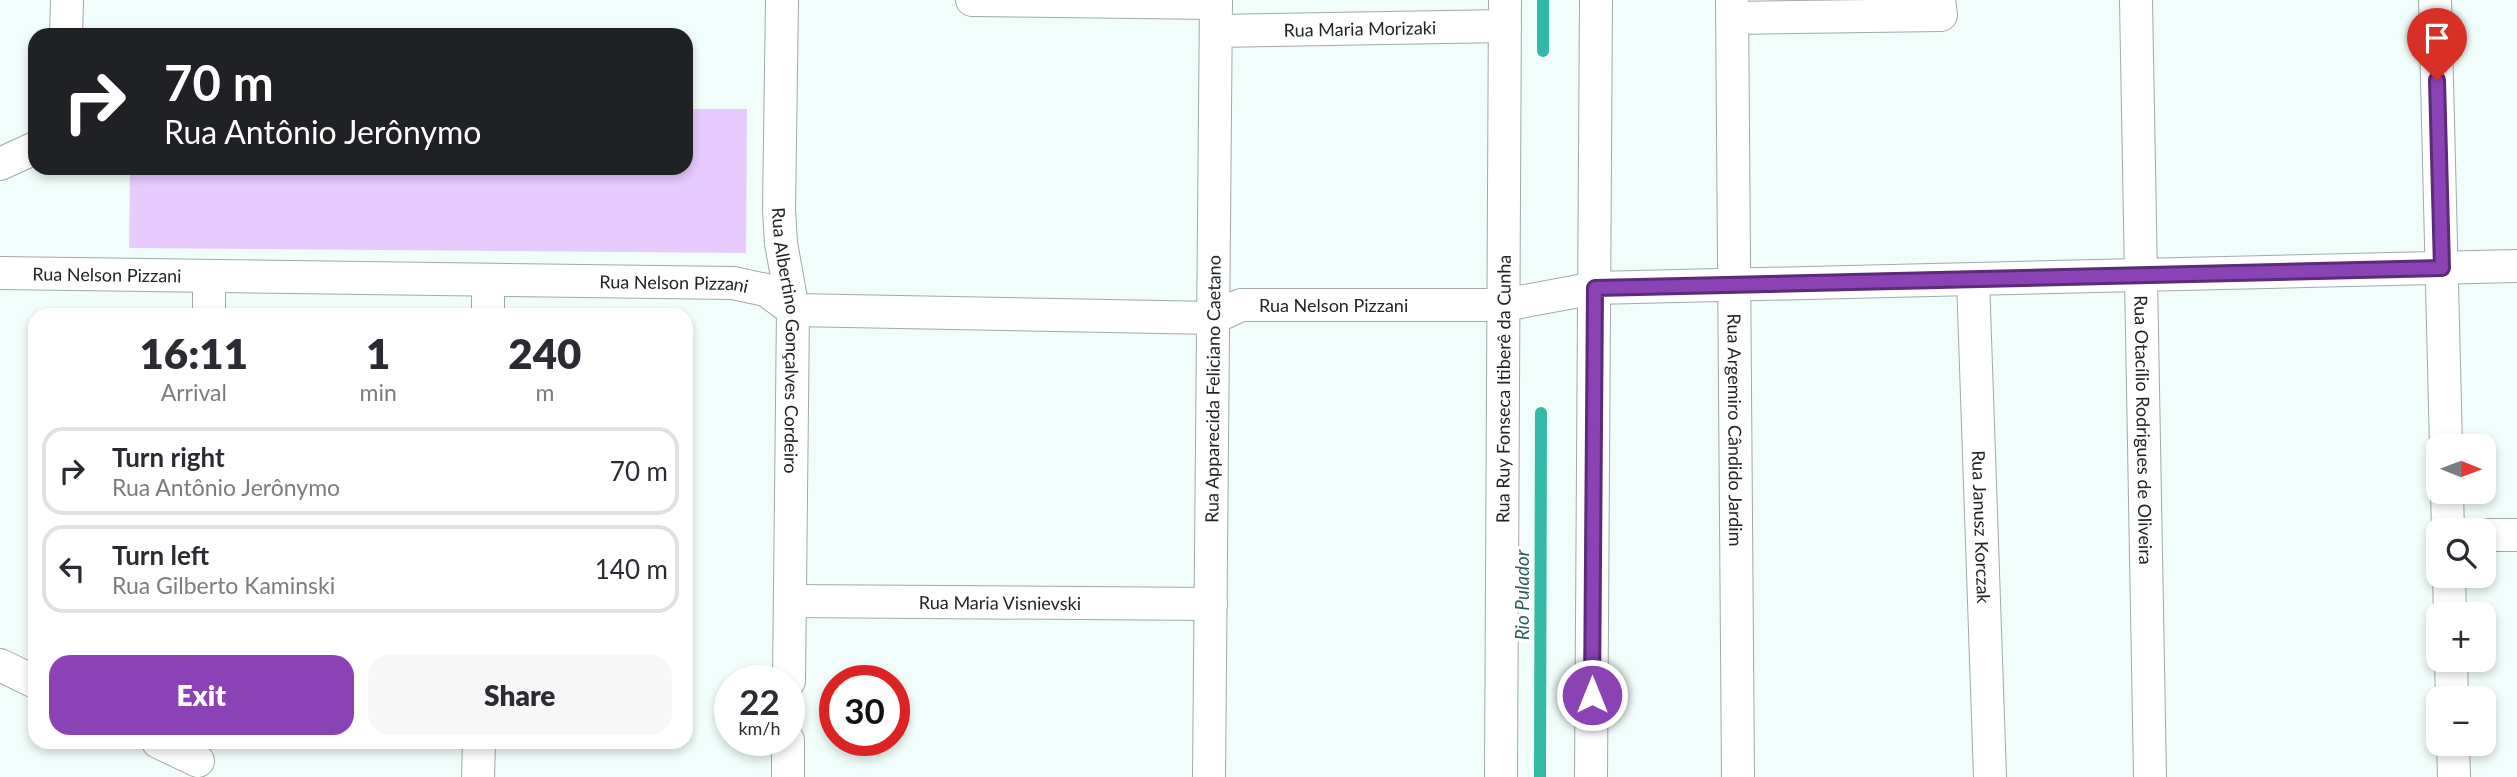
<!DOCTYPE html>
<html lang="en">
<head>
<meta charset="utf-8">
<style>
	body { margin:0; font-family:Lato,sans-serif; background:#f7f7f7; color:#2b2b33; height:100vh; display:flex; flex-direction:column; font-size:26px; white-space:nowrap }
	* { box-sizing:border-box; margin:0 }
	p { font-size:23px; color:#7c7c81 }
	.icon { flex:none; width:38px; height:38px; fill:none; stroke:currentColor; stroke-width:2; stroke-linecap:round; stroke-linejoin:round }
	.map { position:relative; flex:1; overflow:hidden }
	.side { position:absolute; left:28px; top:308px; width:665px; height:441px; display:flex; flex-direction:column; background:#fff; border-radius:21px; box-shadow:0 4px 10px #0003 }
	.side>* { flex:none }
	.guide { position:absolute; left:28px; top:28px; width:665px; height:147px; border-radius:21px; box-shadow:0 4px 10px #0003; background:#202124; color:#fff; overflow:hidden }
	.needle { width:46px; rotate:91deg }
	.fabs { position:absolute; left:2426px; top:434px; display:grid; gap:14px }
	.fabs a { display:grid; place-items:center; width:70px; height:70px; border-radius:14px; background:#fff; box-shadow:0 4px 10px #0003; font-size:35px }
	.speed { position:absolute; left:714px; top:665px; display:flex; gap:14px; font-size:35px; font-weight:700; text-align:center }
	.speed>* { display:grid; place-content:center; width:91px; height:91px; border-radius:50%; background:#fff; box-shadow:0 4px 10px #0003; line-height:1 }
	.speed small { font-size:18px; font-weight:400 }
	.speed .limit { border:10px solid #d22; background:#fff; color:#111 }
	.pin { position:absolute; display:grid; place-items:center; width:60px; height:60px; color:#fff; margin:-72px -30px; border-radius:50% 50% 50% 0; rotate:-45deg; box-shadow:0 0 7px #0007 }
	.pin .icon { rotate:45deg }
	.me { position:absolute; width:77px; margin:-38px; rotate:0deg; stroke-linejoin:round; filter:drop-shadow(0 0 5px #0008) }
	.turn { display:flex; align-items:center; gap:24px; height:147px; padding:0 21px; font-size:32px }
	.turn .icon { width:91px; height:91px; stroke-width:2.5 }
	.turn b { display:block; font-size:49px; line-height:60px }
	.eta { display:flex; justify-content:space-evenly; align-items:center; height:119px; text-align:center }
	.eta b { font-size:42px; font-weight:800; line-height:49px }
	.action { display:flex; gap:14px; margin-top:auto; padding:14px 21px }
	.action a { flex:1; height:80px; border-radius:21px; background:#8b42b5; color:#fff; font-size:28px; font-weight:800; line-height:80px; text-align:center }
	.action a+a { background:#f7f7f7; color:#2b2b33 }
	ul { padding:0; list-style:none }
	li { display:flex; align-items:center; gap:21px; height:88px; margin:0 14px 10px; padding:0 7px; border:4px solid #e1e1e2; border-radius:21px }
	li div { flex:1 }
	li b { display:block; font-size:26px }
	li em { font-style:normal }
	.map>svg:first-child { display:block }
	.green { fill:#e8cafe }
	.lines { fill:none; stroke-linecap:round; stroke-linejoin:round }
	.stream { stroke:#33baa4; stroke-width:12 }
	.minor-casing { stroke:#9faba8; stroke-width:34 }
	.minor { stroke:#fff; stroke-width:32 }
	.route-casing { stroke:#5a2b76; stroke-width:18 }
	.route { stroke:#8b42b5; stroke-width:12 }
	.labels { text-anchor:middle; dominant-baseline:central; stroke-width:7; stroke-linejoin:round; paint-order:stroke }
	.street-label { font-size:18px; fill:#202523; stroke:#fff }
	.water-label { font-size:19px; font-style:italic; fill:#2c6156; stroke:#fff }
</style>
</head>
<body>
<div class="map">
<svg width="2517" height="777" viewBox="0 0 2517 777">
	<rect width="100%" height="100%" fill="#f0fdfa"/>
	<!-- green -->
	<path class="green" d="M686,109H747L746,253L129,248L130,168H686Z"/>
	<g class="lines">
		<!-- stream -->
		<path class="stream" d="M1543,51V0
			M1540,777L1541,413"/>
		<defs>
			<g id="minor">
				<path id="s1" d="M782,0L779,210L781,243L793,310L789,681"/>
				<path d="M972,0L1216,3"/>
				<path id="s2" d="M1732,0L1738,777"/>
				<path id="s3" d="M2136,0L2150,777"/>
				<path d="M2435,0L2446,446"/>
				<path d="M1732,18L1941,15L1939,0"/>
				<path id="s4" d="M1216,31L1505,26"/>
				<path d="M66,35L67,0"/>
				<path d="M0,164L35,148"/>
				<path id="s5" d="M0,273L733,283L766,290L793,310L1213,318L1241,305H1504L1595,288L2517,266"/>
				<path id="s6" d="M1973,279L1990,777"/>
				<path d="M209,315V277"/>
				<path d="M488,315V280"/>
				<path d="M2447,492L2448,530"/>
				<path d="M2483,535H2517"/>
				<path d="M2449,576L2450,614"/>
				<path id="s7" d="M790,601L1211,604"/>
				<path d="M2451,660L2452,698"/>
				<path d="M0,665L35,682"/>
				<path d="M158,742L198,761"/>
				<path d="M2453,744L2454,777"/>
				<path d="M478,777L479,742"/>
				<path d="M788,777V740"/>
				<path id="s8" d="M1209,777L1216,0"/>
				<path id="s9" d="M1501,777L1505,0"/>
				<path d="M1591,777L1596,0"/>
			</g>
		</defs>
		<!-- minor casing -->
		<use href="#minor" class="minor-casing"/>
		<!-- minor -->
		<use href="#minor" class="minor"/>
	</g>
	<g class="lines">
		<defs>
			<path id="route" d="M1592,695L1595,288L2442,268L2437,80"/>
		</defs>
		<!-- route casing -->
		<use href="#route" class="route-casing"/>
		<!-- route -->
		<use href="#route" class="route"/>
	</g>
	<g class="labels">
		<!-- street labels -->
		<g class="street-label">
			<text stroke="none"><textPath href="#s4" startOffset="144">Rua Maria Morizaki</textPath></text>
			<text stroke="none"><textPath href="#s5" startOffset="107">Rua Nelson Pizzani</textPath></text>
			<text stroke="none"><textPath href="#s5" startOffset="674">Rua Nelson Pizzani</textPath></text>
			<text stroke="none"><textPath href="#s5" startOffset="1344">Rua Nelson Pizzani</textPath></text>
			<text stroke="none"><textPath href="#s1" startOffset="341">Rua Albertino Gonçalves Cordeiro</textPath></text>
			<text stroke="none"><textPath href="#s8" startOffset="388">Rua Apparecida Feliciano Caetano</textPath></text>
			<text stroke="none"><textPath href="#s9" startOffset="388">Rua Ruy Fonseca Itiberê da Cunha</textPath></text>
			<text stroke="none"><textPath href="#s3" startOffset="430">Rua Otacílio Rodrigues de Oliveira</textPath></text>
			<text stroke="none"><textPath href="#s2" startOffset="430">Rua Argemiro Cândido Jardim</textPath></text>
			<text stroke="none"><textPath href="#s6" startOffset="248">Rua Janusz Korczak</textPath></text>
			<text stroke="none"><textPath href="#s7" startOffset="210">Rua Maria Visnievski</textPath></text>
		</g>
		<!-- water labels -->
		<g class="water-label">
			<text transform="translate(1521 595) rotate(-90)">Rio Pulador</text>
		</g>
	</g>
</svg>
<div class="fabs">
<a><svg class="needle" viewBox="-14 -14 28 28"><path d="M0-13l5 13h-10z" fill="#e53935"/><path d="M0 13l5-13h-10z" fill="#7c7c81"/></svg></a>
<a><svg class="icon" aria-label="search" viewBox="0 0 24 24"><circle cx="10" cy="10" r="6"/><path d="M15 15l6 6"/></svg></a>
<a>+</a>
<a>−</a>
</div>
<div class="speed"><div>22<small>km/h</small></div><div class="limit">30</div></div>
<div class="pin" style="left:2437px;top:80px;background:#d93025"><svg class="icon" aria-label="arrive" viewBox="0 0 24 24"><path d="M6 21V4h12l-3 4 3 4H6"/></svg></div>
<svg class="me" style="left:1592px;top:695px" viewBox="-20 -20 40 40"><circle r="17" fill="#8b42b5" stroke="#fff" stroke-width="3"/><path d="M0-11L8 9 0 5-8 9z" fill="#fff"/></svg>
<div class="guide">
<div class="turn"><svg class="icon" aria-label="right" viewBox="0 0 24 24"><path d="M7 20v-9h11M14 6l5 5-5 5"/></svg><div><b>70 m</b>Rua Antônio Jerônymo</div></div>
</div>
<section class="side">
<div class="eta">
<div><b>16:11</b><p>Arrival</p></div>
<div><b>1</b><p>min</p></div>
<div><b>240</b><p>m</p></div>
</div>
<ul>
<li><svg class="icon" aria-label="right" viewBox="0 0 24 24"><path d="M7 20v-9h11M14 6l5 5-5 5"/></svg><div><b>Turn right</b><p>Rua Antônio Jerônymo</p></div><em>70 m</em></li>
<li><svg class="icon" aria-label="left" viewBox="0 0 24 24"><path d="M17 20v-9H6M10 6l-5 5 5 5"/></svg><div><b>Turn left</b><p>Rua Gilberto Kaminski</p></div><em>140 m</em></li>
</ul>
<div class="action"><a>Exit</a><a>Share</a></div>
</section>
</div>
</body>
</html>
